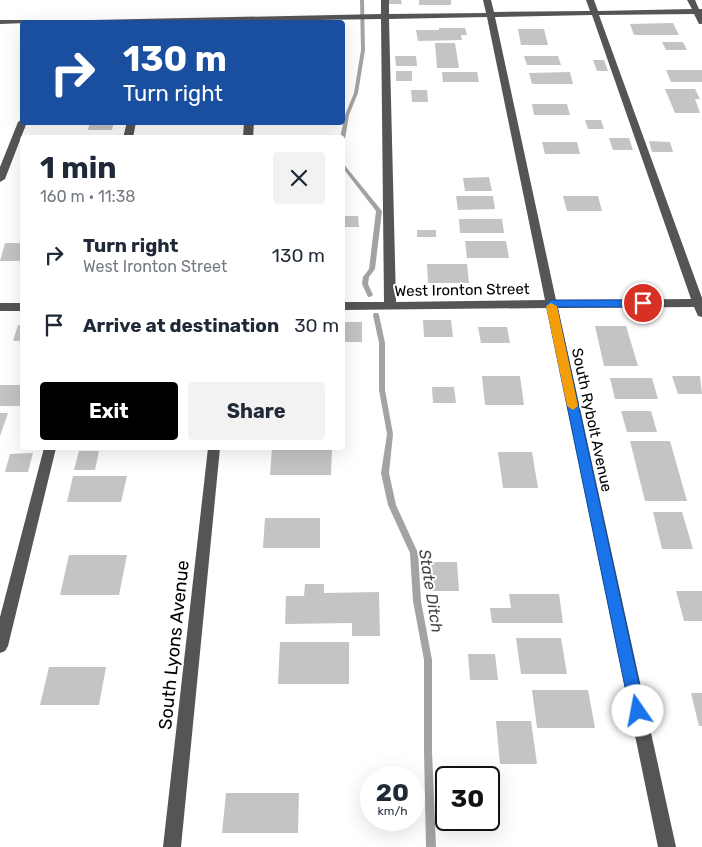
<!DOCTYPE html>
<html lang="en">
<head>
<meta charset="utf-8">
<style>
	body { margin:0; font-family:Rubik,sans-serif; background:#f2f2f3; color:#1f2937; height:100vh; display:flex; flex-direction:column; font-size:19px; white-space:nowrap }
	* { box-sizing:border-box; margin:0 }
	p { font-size:16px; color:#747a83 }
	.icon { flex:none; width:28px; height:28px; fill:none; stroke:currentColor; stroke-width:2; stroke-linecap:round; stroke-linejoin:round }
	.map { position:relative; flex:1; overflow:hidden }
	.details { position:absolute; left:20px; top:135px; width:325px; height:315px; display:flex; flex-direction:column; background:#fff; border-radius:5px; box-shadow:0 5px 20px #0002 }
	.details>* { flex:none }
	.hud { position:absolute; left:20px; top:20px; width:325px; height:105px; border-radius:5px; box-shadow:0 5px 20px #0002; background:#1a4fa0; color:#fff; overflow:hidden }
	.speed { position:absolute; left:360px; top:766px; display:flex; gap:10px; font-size:25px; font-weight:700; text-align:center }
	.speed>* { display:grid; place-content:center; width:65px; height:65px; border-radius:50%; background:#fff; box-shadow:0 5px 20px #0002; line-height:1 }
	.speed small { font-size:12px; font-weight:400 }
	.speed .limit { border:2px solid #111; border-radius:8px; background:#fff; color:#111 }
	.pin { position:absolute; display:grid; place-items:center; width:42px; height:42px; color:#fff; margin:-21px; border:2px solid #fff; border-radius:50%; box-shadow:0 1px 5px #0007 }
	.me { position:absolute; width:55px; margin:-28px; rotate:348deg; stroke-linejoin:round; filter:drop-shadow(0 0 4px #0008) }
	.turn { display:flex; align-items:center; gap:18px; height:105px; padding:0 20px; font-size:22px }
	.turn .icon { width:65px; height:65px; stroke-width:2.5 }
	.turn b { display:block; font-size:35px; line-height:42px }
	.round { display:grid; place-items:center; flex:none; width:52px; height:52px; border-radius:5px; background:#f2f2f3 }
	.head { display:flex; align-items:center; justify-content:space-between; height:85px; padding:0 20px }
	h1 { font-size:30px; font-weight:700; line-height:38px }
	.primary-button { display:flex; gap:10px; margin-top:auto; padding:10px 20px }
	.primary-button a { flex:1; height:58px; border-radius:5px; background:#000; color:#fff; font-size:20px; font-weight:700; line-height:58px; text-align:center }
	.primary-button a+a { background:#f2f2f3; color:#1f2937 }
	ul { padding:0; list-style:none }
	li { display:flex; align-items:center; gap:15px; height:70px; padding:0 20px }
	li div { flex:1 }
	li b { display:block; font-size:19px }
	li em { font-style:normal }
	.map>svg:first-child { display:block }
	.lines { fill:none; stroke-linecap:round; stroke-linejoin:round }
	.stream { fill:#a3a3a3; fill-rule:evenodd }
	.building { fill:#c4c4c4 }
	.minor { fill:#555; fill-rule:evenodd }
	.route { fill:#1a73e8; stroke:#114b97 }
	.slow { fill:#f59e0b }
	.labels { text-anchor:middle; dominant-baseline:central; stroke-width:4; stroke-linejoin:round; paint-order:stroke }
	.street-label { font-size:15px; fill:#000; stroke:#fff }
	.water-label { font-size:16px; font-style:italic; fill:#444; stroke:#fff }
	.near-street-label { font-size:18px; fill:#000; stroke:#fff }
</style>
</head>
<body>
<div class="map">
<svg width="702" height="847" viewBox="0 0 702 847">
	<rect width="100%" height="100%" fill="#fff"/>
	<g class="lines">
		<!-- stream -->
		<path class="stream" d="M360,0H364L365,50L358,93L349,115L345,139L342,140V138H340L345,115L354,93L361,50Z
			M342,162L382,211L375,269L369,277L368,284L373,295L370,297H368L362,284L363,277L369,269L376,211L342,167Z
			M374,313H378L379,315L385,343V390L393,434L389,473L396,505L418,553L421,601L432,660V751L436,847H426L424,751V660L413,601L410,553L388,505L381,473L387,434L379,390V343L373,315Z"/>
	</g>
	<!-- building -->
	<path class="building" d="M388,0H401L402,4H388Z
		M419,0H451V5H419Z
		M673,23L679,35H634L630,24Z
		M439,28H465L467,35H461L462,40L418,41L416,30H439Z
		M518,29H544L548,45H521Z
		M662,42H683L687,50H666Z
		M435,43H455L459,68H437Z
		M395,56H416L417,66H396Z
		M524,56H558L561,65H527Z
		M593,60H604L608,71H597Z
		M666,70H702V82H671Z
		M396,71H412V81H396Z
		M442,72H477L479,82H443Z
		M570,72L573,84H532L529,73Z
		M665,89H695L700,99H695L700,113H675Z
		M411,90H427L428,102H412Z
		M532,104H567L570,115H534Z
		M585,120H601L604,129H588Z
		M90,122H114L112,130H88Z
		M609,138H629L633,150H613Z
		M649,141L670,142L673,152H652Z
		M542,142H577L580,154H545Z
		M489,177L492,191H465L463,178Z
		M456,196H493L495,209L458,210Z
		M563,196H598L602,211H567Z
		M342,216H358L359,227H342Z
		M459,219H502L504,233H460Z
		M417,230H436V237H417Z
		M465,241H506L509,258H467Z
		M5,243H22V261H0Z
		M427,264H467L469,283H428Z
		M423,320H451L453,337H424Z
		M342,322H362V342H342Z
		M18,325H22V341H13Z
		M595,326H626L638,366H604Z
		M478,327H507L510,343H481Z
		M482,376H520L524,405H485Z
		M672,376H700L702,394H678Z
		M610,378H652L658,399H615Z
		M0,385H22L20,406H0Z
		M432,387H454L456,403H433Z
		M621,411H651L657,432H627Z
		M0,413H8L0,436Z
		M630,441H670L687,501H645Z
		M272,448H332L331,475H270Z
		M79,451H99L95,470H74Z
		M498,452H532L538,488H503Z
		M33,453L28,472H5L10,454Z
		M73,476H127L121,502H67Z
		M653,512H682L693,549H662Z
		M265,518H320V548H263Z
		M69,555H127L119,595H60Z
		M425,562H457L459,591H427Z
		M305,584H324V593L379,592L380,636H352V623L285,624L286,596H304Z
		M676,591H702V621H684Z
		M509,594H559L563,623H492L490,608H511Z
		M516,638H561L567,674H521Z
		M280,642H349V684H278Z
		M468,654H495L498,680H470Z
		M49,667H106L99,705H40Z
		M532,690H588L595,728H537Z
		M691,693H702V726H699Z
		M496,721H531L537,764H500Z
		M226,793H299L298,833H222Z"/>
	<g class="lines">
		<!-- minor -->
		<path class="minor" d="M381,0H389V14L486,13L483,0H491L494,12L590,11L586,0H594L598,11L692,9L687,0H695L699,9H702V24H699L694,14L599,15L702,298V317L698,316L694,307L558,308L676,847H658L547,308L342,310V302H384L381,19L196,22H88L92,20L381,14ZM592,15L691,299L556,300L495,17ZM487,17L545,300L396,302L389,19Z
			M0,20H49L53,22L0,24Z
			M22,119V122H27L5,179L0,182V167L18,122Z
			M127,122H136L133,138H123Z
			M244,122H254L253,138H243Z
			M0,303H22V311H0Z
			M44,448H56L8,646L5,651L0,653V617Z
			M208,448H220L181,847H163Z"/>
	</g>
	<!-- route -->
	<path class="route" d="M551,300H643L648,303L643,307H557L645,711L643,716L638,718L633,716L630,711L546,304Z"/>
	<!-- slow -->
	<path class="slow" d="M551,303L557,306L578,406L573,410L567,406L546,306Z"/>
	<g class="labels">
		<!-- street labels -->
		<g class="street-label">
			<text transform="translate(462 290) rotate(-1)">West Ironton Street</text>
			<text transform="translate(592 420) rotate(78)">South Rybolt Avenue</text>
		</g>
		<!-- water labels -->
		<g class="water-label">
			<text transform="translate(431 591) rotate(81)">State Ditch</text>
		</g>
		<!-- near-street labels -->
		<g class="near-street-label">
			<text transform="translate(174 645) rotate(-84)">South Lyons Avenue</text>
		</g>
	</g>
</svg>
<div class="speed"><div>20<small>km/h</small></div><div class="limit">30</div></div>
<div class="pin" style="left:643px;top:303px;background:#d93025"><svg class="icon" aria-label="arrive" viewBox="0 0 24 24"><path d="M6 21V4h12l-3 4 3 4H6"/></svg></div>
<svg class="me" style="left:638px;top:711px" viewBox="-20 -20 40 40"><circle r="19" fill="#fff"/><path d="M0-13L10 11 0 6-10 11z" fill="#1a73e8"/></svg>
<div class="hud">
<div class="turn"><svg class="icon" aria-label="right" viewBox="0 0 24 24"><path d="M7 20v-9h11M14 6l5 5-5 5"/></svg><div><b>130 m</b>Turn right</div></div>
</div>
<section class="details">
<div class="head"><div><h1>1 min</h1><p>160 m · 11:38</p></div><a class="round"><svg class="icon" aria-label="close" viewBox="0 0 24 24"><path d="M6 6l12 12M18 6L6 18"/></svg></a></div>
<ul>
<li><svg class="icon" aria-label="right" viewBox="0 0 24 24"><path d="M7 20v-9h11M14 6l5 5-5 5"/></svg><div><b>Turn right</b><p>West Ironton Street</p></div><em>130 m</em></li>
<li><svg class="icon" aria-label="arrive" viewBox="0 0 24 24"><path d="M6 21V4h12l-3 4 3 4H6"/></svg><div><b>Arrive at destination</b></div><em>30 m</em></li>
</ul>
<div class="primary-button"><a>Exit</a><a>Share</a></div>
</section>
</div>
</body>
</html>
